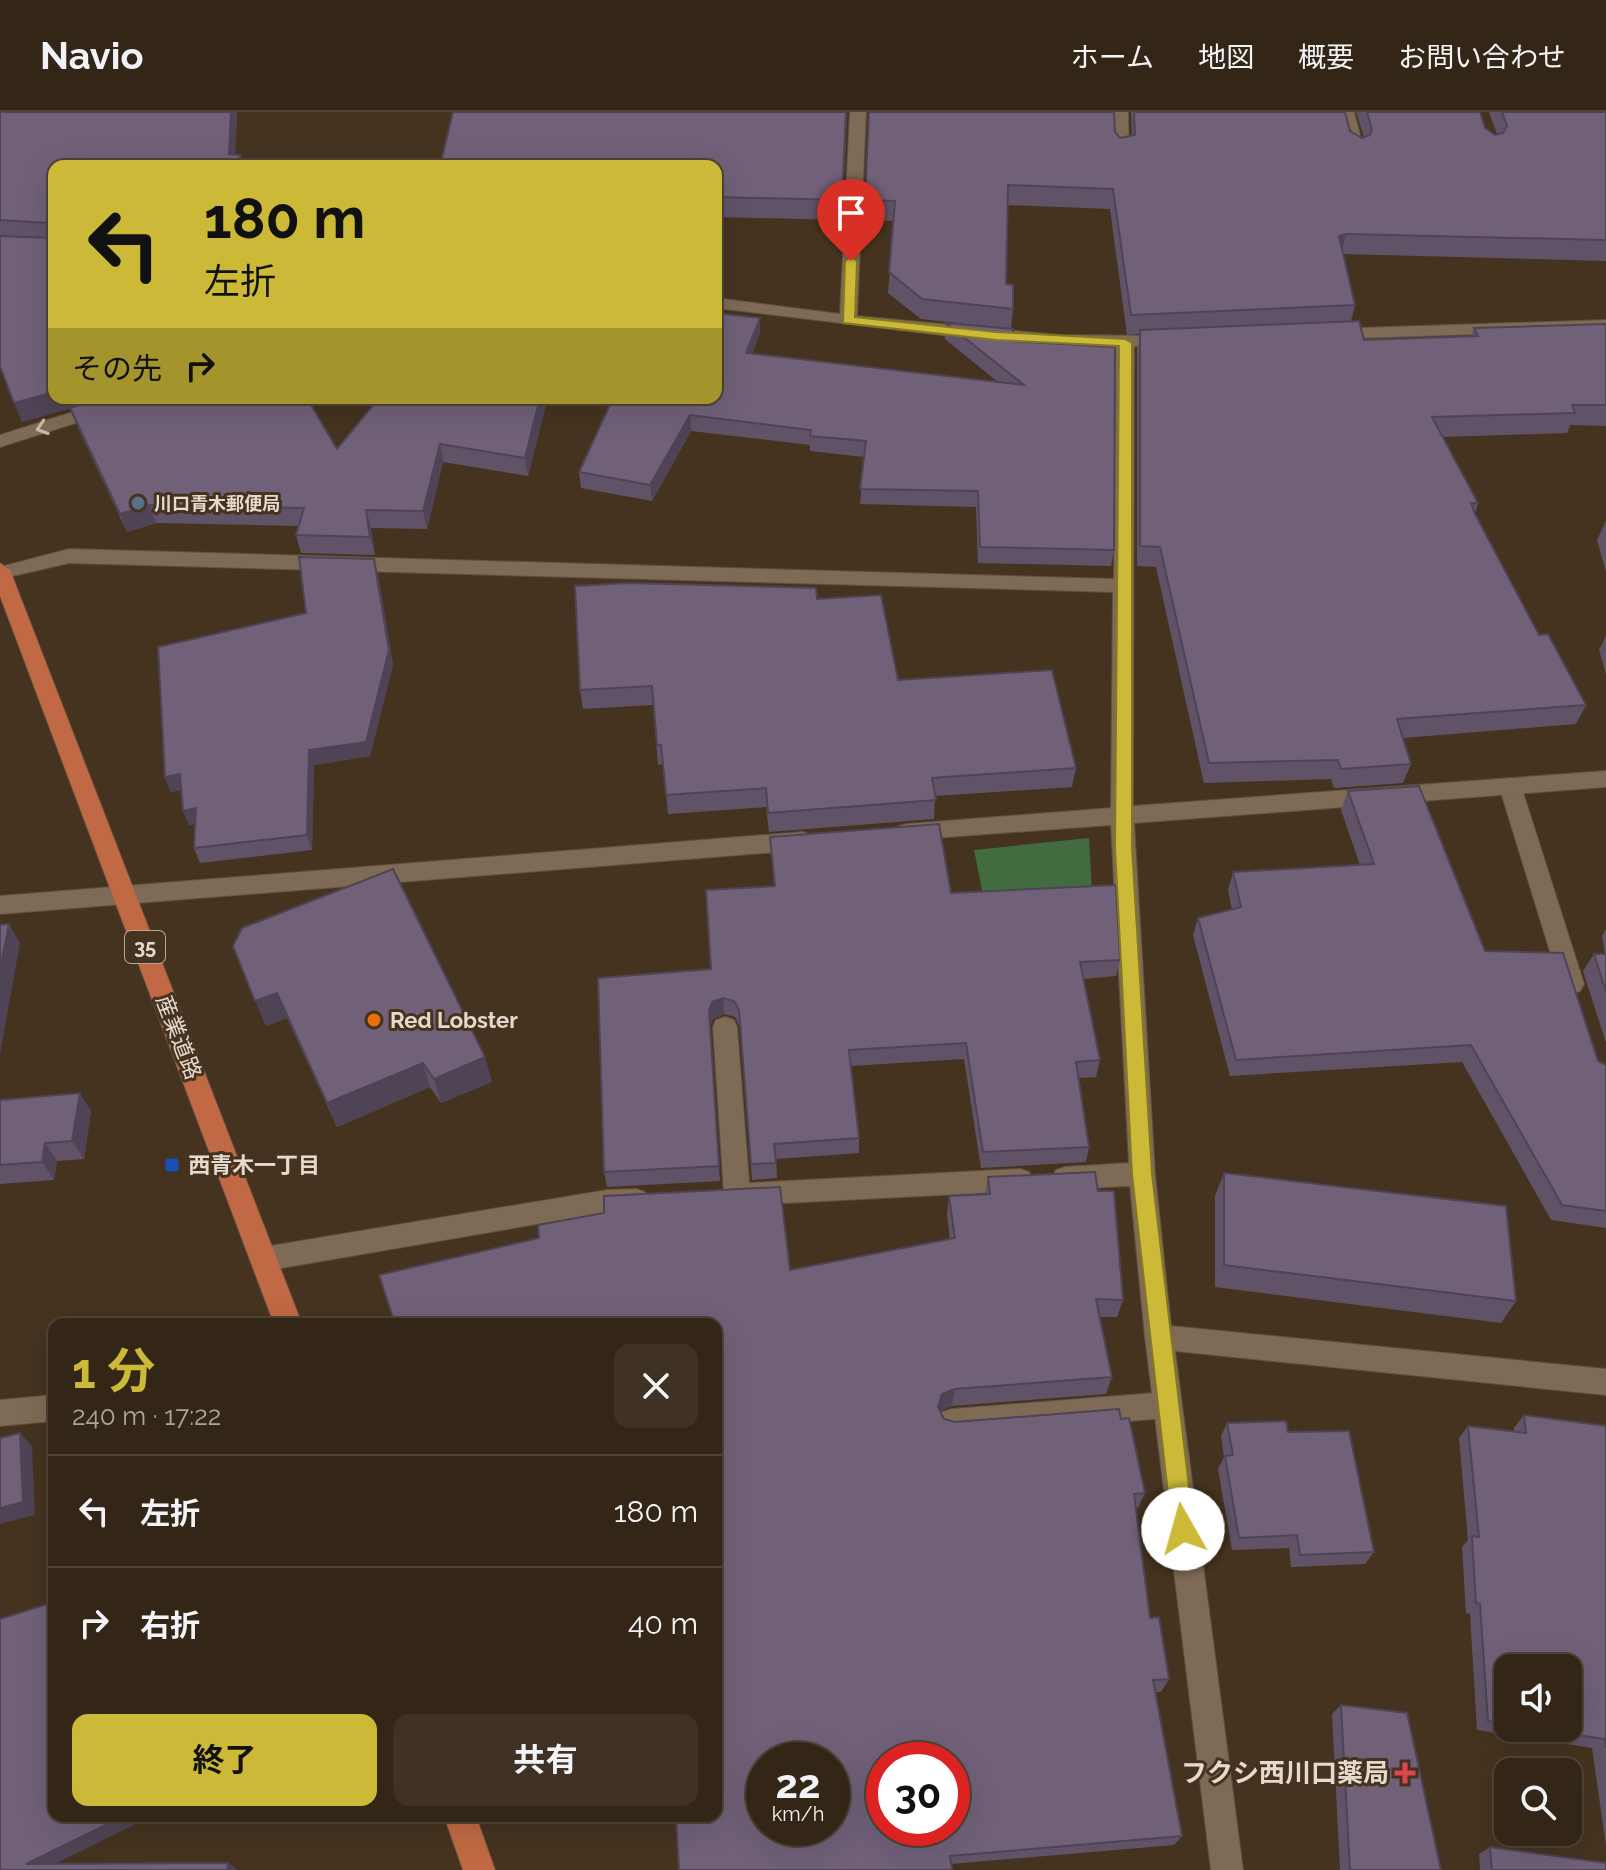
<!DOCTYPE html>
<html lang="ja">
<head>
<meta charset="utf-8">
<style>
	body { margin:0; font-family:Raleway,"Noto Sans JP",sans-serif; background:#3f3224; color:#f1f3f6; height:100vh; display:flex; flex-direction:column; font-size:30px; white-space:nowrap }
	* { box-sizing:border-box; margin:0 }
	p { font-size:26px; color:#a9a5a1 }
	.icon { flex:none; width:44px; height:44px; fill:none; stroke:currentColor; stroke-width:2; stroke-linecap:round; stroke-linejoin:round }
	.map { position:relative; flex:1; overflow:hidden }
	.panel { position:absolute; left:48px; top:1206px; width:674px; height:504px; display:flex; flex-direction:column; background:#342617; border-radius:16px; box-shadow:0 8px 32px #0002,0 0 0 2px #4e4336 }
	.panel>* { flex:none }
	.banner { position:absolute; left:48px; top:48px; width:674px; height:244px; border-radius:16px; box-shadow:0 8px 32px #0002,0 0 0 2px #4e4336; background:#ccb938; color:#111; overflow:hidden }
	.controls { position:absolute; left:1494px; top:1542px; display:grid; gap:16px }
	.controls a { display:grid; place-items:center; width:88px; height:88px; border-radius:16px; background:#342617; box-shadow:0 8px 32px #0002,0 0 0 2px #4e4336; font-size:40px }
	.speed { position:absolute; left:746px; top:1630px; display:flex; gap:16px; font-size:40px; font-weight:700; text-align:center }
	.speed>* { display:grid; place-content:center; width:104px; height:104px; border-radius:50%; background:#342617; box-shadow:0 8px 32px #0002,0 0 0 2px #4e4336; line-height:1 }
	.speed small { font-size:20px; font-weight:400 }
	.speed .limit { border:12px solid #d22; background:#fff; color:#111 }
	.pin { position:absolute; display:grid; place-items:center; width:68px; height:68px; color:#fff; margin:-82px -34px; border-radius:50% 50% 50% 0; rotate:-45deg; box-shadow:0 0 8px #0007 }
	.pin .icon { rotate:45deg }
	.me { position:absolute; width:88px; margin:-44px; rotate:353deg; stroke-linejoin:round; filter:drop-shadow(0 0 6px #0008) }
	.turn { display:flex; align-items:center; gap:28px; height:168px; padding:0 24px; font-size:36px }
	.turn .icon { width:104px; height:104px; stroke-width:2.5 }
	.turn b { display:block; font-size:56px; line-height:68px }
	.then { display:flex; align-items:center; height:76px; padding:0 24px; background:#0003; gap:16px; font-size:30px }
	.round { display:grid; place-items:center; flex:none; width:84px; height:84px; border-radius:16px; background:#3f3224 }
	.summary { display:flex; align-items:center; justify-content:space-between; height:136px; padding:0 24px }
	h1 { font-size:48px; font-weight:700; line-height:60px; color:#ccb938 }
	.primary-button { display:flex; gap:16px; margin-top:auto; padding:16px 24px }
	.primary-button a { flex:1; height:92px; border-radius:16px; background:#ccb938; color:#111; font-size:32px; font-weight:700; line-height:92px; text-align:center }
	.primary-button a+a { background:#3f3224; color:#f1f3f6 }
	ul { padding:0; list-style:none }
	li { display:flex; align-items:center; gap:24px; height:112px; padding:0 24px; border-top:2px solid #4e4336 }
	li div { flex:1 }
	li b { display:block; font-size:30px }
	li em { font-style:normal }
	header { display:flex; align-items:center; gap:48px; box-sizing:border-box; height:112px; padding:0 40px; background:#342617; border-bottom:2px solid #4e4336 }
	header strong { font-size:38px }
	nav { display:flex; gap:44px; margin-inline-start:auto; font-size:28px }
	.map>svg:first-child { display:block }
	.green { fill:#426c40 }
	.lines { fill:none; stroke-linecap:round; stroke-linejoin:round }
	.service-casing { stroke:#5f503f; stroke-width:2 }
	.minor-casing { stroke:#5f503f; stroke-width:2 }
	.tertiary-casing { stroke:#5f503f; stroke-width:2 }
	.primary-casing { stroke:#5f503f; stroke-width:2 }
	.service { fill:#7f6a55; fill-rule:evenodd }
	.minor { fill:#7f6a55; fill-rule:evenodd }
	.tertiary { fill:#7f6a55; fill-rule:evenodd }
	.primary { fill:#c06944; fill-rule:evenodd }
	.wall { fill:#605368; fill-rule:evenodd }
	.shaded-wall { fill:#4e4455 }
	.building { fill:#706179; stroke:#4e4455; stroke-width:2; fill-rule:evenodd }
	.oneway { stroke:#c7b8aa }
	.route { fill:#ccb938; stroke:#857824; stroke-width:2 }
	.service-dot { fill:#5c6f8a; stroke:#45331f; stroke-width:3 }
	.food-dot { fill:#e8710a; stroke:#45331f; stroke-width:3 }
	.transit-dot { fill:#1a4fb4; stroke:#45331f; stroke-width:3 }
	.health-dot { fill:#e0444e; stroke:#45331f; stroke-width:3 }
	.labels { text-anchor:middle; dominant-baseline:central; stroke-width:6; stroke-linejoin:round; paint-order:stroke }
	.far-poi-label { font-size:18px; font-weight:bold; fill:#e6dace; stroke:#45331f; text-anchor:start }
	.shield { fill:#45331f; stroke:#b6a89a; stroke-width:2 }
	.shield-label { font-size:20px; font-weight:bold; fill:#e6dace }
	.poi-label { font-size:22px; font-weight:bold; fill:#e6dace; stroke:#45331f; text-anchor:start }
	.street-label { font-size:22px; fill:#e6dace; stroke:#45331f }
	.near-poi-label { font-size:26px; font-weight:bold; fill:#e6dace; stroke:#45331f; text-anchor:end }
</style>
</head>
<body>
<header>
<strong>Navio</strong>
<nav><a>ホーム</a><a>地図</a><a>概要</a><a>お問い合わせ</a></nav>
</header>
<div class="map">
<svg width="1606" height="1758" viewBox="0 0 1606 1758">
	<rect width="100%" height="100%" fill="#45331f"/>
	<!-- green -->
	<path class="green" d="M1089,726L1092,781L985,793L974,738Z"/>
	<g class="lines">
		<defs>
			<path id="service" d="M1112,0H1128L1129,43H1117L1115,40Z
				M1338,0H1354L1364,38L1362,41L1356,43L1348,38Z
				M1510,666L1518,668L1521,674L1584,872L1580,879L1572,882L1564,879L1560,872L1499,674L1502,668Z
				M725,905L734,908L737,915L750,1082L746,1090L737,1093L728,1090L724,1082L713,915L716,908Z
				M1167,1280L1177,1284L1181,1293L1177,1302L1167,1306L952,1323L942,1320L938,1310L942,1300L952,1297Z"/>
			<path id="minor" d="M1125,226L1134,231L1133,694L1606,659V675L1134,711L1155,1062L1171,1214L1606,1257V1283L1175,1239L1243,1758H1211L1145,1225L1130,1074L1065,1077L1056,1074L1052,1066L1056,1058L1065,1055L1129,1051L1111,713L907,728L899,726L896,720L899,714L907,712L1111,696L1113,480L69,451L0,467V455L69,437L1114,467L1116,231Z
				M117,286H145L142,290L0,335V323Z
				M803,720L811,723L814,729L811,735L803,738L0,802V784Z
				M1020,1057L1029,1060L1033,1068L1029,1076L1020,1079L749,1093L740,1090L736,1082L740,1074L749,1071Z
				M636,1077L645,1080L649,1088L645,1096L607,1100L264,1159L255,1155L251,1147L255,1139L264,1135L607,1078Z
				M54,1283V1309L0,1314V1288Z"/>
			<path id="tertiary" d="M850,0H866L857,204L1058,223L1172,224L1181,229L1178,233L1115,235L1000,230L716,196V186L840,202Z
				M1606,208V218L1329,227L1320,222L1329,217Z"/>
			<path id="primary" d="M0,451L10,458L302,1212H274L0,484Z
				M444,1704H476L495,1758H463Z"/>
		</defs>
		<!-- service casing -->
		<use href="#service" class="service-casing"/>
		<!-- minor casing -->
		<use href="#minor" class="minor-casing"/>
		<!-- tertiary casing -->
		<use href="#tertiary" class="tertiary-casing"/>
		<!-- primary casing -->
		<use href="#primary" class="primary-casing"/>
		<!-- service -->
		<use href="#service" class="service"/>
		<!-- minor -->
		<use href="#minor" class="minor"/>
		<!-- tertiary -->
		<use href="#tertiary" class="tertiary"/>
		<!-- primary -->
		<use href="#primary" class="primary"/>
	</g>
	<!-- wall -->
	<path class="wall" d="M0,0H237L235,43L54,286L337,337L379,286H548L528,364L443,350L427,417L371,416L375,443L301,441L296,423L298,414L156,411L127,420L77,314L70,296L22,310L0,254Z
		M847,0L842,108L716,105V54Z
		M869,0L1115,20L1120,26L1132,24L1131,0H1345L1350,19L1362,26L1364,25L1356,0H1480L1485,16L1495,23L1497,22L1489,0H1606V149L1343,142L1355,193L1351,209L1364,228L1471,225L1474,216L1606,212V314L1570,313L1567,321L1443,325L1478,391L1475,402L1539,523L1586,593L1576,612L1403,626L1411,652L1403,671L1334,676L1331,667L1204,671L1156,455L1137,454V238L1140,222L1127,223L1110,97L1007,93L1006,172L1013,197L1011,217L921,207L888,181L894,109L864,108Z
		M760,206V221L752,242L999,271L945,227L946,211L1013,229L1114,438L1111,454L978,451L976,395L860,392L864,345L810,339V333L691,319L652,389L581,376L579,360Z
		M1606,409V460L1597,428Z
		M374,447L378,463L393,553L370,644L314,653L312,738L200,751L194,736L195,712L189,713L181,678L171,680L165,665L306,501Z
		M817,487L898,568L1076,656L1072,675L935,684L934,707L769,720L766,695L668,702L663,652L658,653L653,593L583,597L580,578Z
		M1606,524V562L1599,538Z
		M1348,679L1485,839L1598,949L1606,953V1116L1551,1108L1462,950L1230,964L1193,823L1198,806L1232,797L1228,778L1233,760L1360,753L1341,698Z
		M770,725L951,781L1120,848L1116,864L1084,867L1100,948L1096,965L1078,966L1089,1035L1086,1050L981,1056L964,947L851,954L859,1026V1041L776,1047L777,1066L752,1068L740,915L735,905L724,902L713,907L710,915L720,1069L607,1075L604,1060L711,857L774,774Z
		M1606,817V931L1583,859L1594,842H1605L1602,824Z
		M233,834L492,970L441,991L430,975L337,1015L287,906L266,914Z
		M0,988L91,999L84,1047L57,1049L54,1068L0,1072Z
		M1224,1061L1516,1189L1501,1211L1215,1175V1084Z
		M988,1065L1098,1079L1123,1188L1117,1205H1100L1112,1265L1106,1282L952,1294L940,1299L944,1307L955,1310L1121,1307L1145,1381L1138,1396H1136L1150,1506L1169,1567L1161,1580H1155L1182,1724L1174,1733L951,1752L790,1158L950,1127L947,1103L949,1084L985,1082Z
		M1524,1303L1606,1314V1734L1592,1636L1477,1618L1470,1502L1466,1501L1462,1435L1468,1428L1459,1326L1468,1314L1514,1319V1316ZM1508,1556L1568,1616H1508Z
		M1227,1311L1288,1320L1374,1440L1365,1452L1291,1455L1289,1436L1232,1438L1218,1357L1224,1345L1221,1324Z
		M1341,1593L1441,1758H1340L1332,1602Z
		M1490,1735L1606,1758H1480L1479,1742Z"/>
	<!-- shaded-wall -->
	<path class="shaded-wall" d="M231,0H237L234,54L229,42Z
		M1346,122L1341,142L1339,124Z
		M760,206V221L746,257V241Z
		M54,280V286H106L22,310L14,291Z
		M540,286H548L528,364L525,346Z
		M690,303L691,319L652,389L650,373Z
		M440,332L443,350L427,417L423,399Z
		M150,393L156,411L127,420L120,402Z
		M366,398L371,416L375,443L370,425Z
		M374,447L378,463L393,553L370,644L314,653L312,738L307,723L309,638Z
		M180,662L186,677L171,680L165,665Z
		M196,696L203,711L189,713L183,699Z
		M9,812L20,831L0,942V858Z
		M277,881L287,906L266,914L255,889Z
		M723,886L724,902L713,907L710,915L720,1069L709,899L712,890Z
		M485,945L492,970L441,991L434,967Z
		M423,951L430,975L337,1015L327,991Z
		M80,981L91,999L84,1047L72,1029Z
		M45,1031L57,1049L54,1068L42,1050Z
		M955,1277L952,1294L939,1299L938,1295L942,1282Z
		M20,1321L32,1334L35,1403L0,1412V1396Z
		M124,1704H152L43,1758L26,1752Z
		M228,1751L238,1758H227Z"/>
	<!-- building -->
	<path class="building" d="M0,0H231L229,42L241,43L238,50L254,51L257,54H54V280L14,291L0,254V124L49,126L50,114L48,111L0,108Z
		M453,0H846L842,88L716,85V54H440Z
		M869,0H1114L1115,20L1120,26L1135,23L1134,0H1345L1350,19L1362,26L1370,23L1372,18L1367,0H1480L1485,16L1495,23L1503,21L1507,14L1502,0H1606V128L1346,122L1339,124L1355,193L1131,203L1113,77L1008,73L1006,172L1013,173V197L922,187L889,160L895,89L865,88Z
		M716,201L760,206L746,241L1024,273L946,211L1013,217V229L1115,235L1114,438L980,435L978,379L860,377L866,329L810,324L811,318L690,303L650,373L579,360L613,286H716Z
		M1359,209L1364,228L1478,224L1474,216L1606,212V293H1572L1575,301L1432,305L1478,391H1471L1475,402L1539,523L1548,522L1586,593L1397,607L1411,652L1341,657L1338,648L1209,651L1160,435L1140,434V218Z
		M100,286H307L337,337L379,286H540L525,346L440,332L423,399L366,398L370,425L296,423L304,396L150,393L120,402L70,296Z
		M299,445L374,447L389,538L366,630L309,638L307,723L194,736L196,696L183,699L180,662L165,665L158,535L306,501Z
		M627,471L816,476L817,487L881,483L898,568L1052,558L1076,656L932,666L936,688L768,701L766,676L666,683L661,633H657L652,574L580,578L575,474Z
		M1419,674L1485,839L1563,841L1598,949L1606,953V1099L1562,1093L1471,933L1236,948L1198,806L1241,795L1233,760L1374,752L1348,679Z
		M939,712L951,781L1116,773L1120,848L1080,850L1100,948L1076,950L1089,1035L983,1040L966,931L849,938L859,1026L774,1032L776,1051L751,1052L739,898L734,889L723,886L712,890L709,899L719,1054L604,1060L598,866L711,857L706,778L775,774L770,725Z
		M393,757L485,945L434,967L423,951L327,991L277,881L255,889L233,834L242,816Z
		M9,812L0,858V813Z
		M1594,842H1606V880Z
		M80,981L72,1029L45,1031L42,1050L0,1053V988Z
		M1095,1060L1098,1079H1114L1123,1188L1096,1187L1112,1265L955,1277L942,1282L938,1295L944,1307L955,1310L1119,1297L1121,1307L1129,1306L1145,1381L1134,1382L1150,1506L1159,1505L1169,1567L1153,1568L1182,1724L950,1744L952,1758H679L676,1704H716V1212H395L379,1163L539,1126L538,1113L604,1101V1084L780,1075L790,1158L955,1126L949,1084L990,1082L988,1065ZM764,1648H832V1716H764ZM884,1648H952V1716H884Z
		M1224,1061L1506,1094L1516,1189L1224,1153Z
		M1524,1303L1606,1314V1636L1605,1627L1533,1616H1568V1556H1508V1612L1488,1609L1480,1492L1476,1491L1472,1424L1479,1425L1468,1314L1526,1321Z
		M1286,1309L1288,1320L1349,1319L1374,1440L1300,1443L1297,1423L1239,1426L1225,1344L1233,1343L1227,1311Z
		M20,1321L23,1390L0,1396V1326Z
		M54,1490V1704H124L26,1752L228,1751L227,1758H0V1507Z
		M1341,1593L1407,1601L1441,1758H1350Z
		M1490,1735L1606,1751V1758H1492Z"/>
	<!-- one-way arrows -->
	<defs><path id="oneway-chevron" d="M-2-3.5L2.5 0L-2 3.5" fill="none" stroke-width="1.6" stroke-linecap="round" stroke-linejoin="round" transform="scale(2)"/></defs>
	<use class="oneway" href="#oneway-chevron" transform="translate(42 316) rotate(162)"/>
	<!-- route -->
	<path class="route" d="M851,145L857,149L855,205L996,220L1125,227L1132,231V736L1152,1062L1194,1417L1191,1425L1183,1428L1175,1425L1172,1417L1132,1062L1115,736L1119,234L996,228L843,211L845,149Z"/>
	<!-- markers -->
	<circle class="service-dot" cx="138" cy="391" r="8"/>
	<circle class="food-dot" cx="374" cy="908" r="8"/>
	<rect class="transit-dot" x="164" y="1045" width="16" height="16" rx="4"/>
	<path class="health-dot" d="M1401 1649h8v8h8v8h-8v8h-8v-8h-8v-8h8z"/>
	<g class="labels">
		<!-- far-poi labels -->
		<g class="far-poi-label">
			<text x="154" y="391">川口青木郵便局</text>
		</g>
		<!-- shield labels -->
		<rect class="shield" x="125" y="819" width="40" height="32" rx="6"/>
		<g class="shield-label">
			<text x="145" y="835">35</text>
		</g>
		<!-- poi labels -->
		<g class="poi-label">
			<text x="390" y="908">Red Lobster</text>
			<text x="188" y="1053">西青木一丁目</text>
		</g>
		<!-- street labels -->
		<g class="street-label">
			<text transform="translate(179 925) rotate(69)">産業道路</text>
		</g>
		<!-- near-poi labels -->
		<g class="near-poi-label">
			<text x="1389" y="1661">フクシ西川口薬局</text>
		</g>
	</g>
</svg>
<div class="controls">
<a><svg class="icon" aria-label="sound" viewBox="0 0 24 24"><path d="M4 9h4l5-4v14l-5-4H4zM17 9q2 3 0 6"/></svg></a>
<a><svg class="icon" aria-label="search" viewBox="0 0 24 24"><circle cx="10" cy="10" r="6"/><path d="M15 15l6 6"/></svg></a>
</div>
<div class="speed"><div>22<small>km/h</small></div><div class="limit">30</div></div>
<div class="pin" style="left:851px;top:149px;background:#d93025"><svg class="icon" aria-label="arrive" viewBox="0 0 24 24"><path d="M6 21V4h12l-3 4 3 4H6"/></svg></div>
<svg class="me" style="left:1183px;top:1417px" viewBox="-20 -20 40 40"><circle r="19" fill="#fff"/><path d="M0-13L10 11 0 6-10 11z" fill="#ccb938"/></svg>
<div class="banner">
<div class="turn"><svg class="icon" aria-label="left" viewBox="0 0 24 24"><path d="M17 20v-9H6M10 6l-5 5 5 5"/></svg><div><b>180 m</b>左折</div></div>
<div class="then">その先<svg class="icon" aria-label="right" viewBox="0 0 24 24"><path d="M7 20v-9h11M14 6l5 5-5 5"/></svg></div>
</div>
<section class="panel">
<div class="summary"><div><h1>1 分</h1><p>240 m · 17:22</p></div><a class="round"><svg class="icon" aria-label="close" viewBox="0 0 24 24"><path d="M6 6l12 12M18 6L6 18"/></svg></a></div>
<ul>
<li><svg class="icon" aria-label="left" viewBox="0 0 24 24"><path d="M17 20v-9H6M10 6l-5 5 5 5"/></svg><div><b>左折</b></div><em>180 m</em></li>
<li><svg class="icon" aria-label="right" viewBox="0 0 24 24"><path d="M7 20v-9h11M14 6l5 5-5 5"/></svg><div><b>右折</b></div><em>40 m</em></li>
</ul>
<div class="primary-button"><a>終了</a><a>共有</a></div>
</section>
</div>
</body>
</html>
